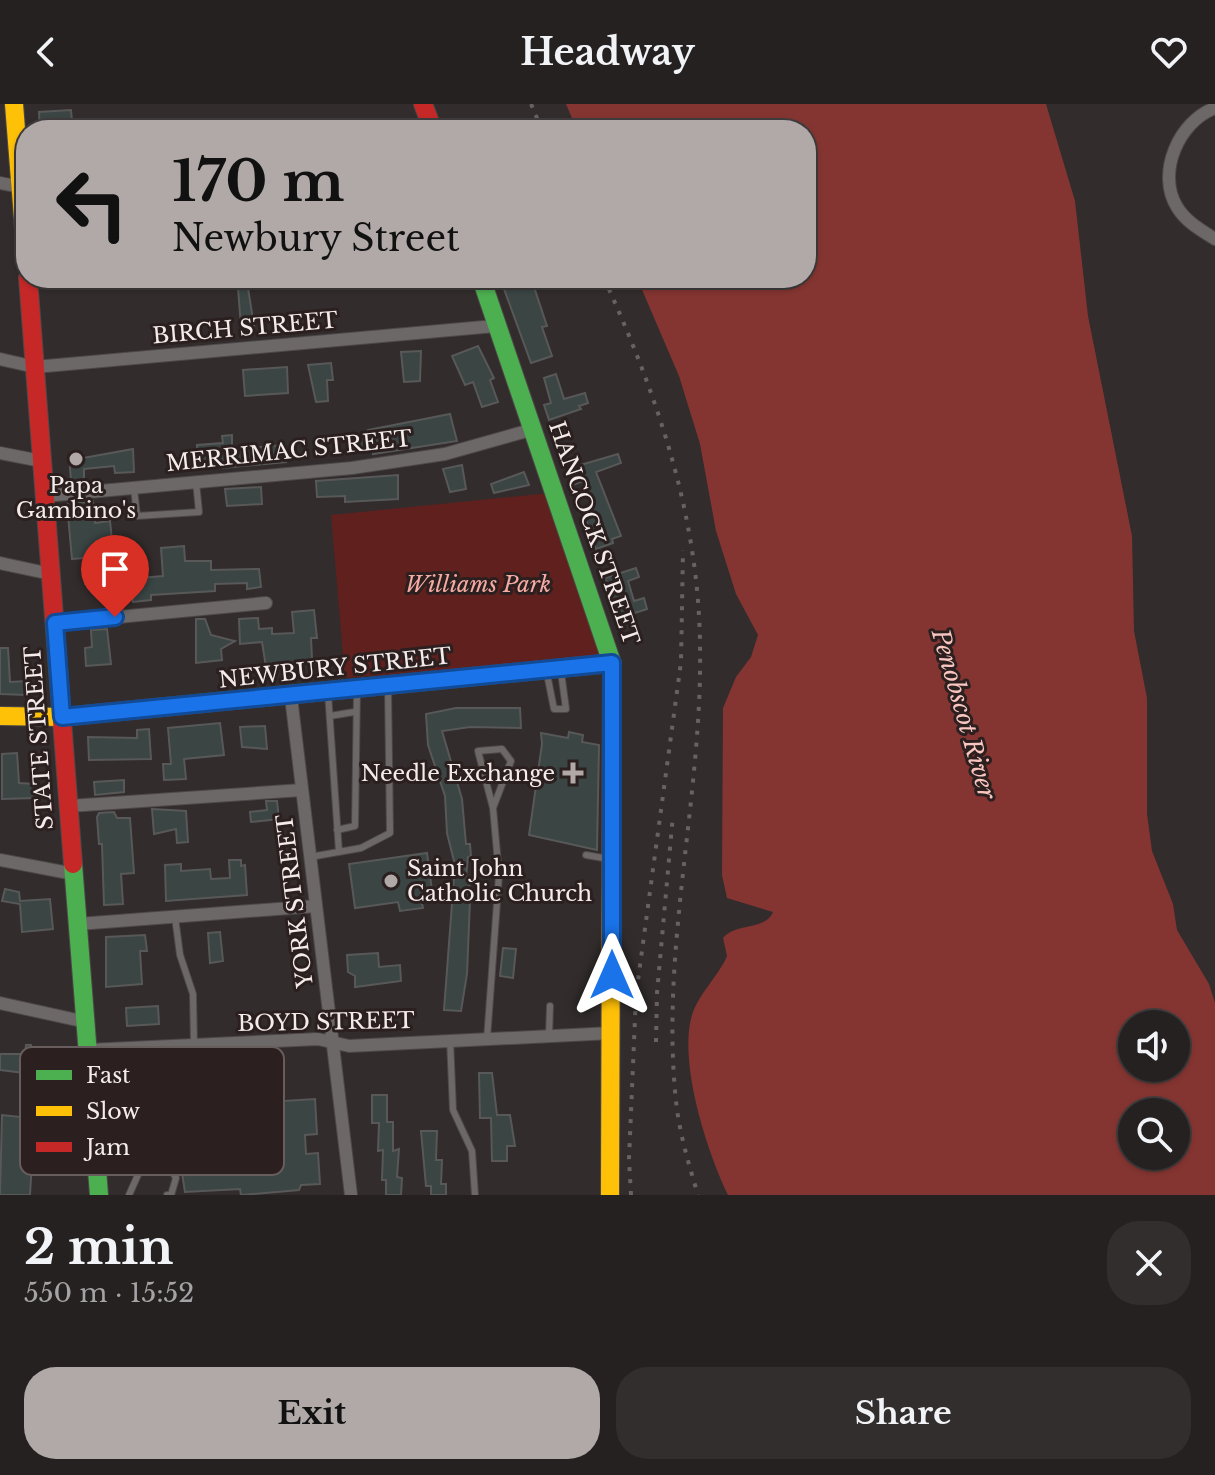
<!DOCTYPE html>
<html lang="en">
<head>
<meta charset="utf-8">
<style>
	body { margin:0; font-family:"Libre Baskerville",serif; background:#322e2e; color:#f1f3f6; height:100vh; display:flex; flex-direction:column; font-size:30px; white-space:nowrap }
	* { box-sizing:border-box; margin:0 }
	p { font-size:26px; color:#a4a3a5 }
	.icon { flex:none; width:44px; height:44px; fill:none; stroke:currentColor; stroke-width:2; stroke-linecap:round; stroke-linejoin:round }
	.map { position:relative; height:1091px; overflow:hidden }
	.side { display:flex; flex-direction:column; background:#262121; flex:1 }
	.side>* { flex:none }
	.top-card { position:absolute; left:16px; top:16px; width:800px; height:168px; border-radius:32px; box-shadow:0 2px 6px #0004,0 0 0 2px #423e3f; background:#b0a9a8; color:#111; overflow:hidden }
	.controls { position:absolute; left:1118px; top:906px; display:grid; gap:16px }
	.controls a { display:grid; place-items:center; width:72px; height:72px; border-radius:50%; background:#262121; box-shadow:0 2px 6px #0004,0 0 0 2px #423e3f; font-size:40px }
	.pin { position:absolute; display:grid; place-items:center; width:68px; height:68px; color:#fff; margin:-82px -34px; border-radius:50% 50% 50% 0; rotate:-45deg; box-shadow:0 0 8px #0007 }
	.pin .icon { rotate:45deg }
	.me { position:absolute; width:88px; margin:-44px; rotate:0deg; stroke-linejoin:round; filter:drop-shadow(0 0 6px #0008) }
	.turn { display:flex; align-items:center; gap:28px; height:168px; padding:0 24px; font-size:36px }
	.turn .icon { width:104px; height:104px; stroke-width:2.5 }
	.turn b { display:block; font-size:56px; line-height:68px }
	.round { display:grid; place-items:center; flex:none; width:84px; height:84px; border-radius:32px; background:#322e2e }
	.head { display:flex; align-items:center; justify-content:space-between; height:136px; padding:0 24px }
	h1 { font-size:48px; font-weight:700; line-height:60px }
	.primary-button { display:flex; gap:16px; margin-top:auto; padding:16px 24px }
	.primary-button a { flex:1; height:92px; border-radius:32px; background:#b0a9a8; color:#111; font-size:32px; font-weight:700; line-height:92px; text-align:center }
	.primary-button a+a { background:#322e2e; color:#f1f3f6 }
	header { display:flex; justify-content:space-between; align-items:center; height:104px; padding:0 24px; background:#262121; font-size:36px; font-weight:700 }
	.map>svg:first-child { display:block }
	.green { fill:#5f201e }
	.water { fill:#843531; fill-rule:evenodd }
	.building { fill:#3a4544; stroke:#585858; stroke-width:2 }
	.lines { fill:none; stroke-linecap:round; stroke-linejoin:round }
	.lane-casing { stroke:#4e4848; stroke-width:8 }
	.street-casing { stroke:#4e4848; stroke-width:14 }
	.fast-casing { stroke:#4e4848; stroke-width:20 }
	.slow-casing { stroke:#4e4848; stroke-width:20 }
	.jam-casing { stroke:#4e4848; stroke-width:20 }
	.lane { stroke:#6d6868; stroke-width:6 }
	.street { stroke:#6d6868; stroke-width:12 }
	.fast { stroke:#4caf50; stroke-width:18 }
	.slow { stroke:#ffc107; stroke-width:18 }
	.jam { stroke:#c62828; stroke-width:18 }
	.rail { stroke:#686362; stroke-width:4; stroke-dasharray:4 8; stroke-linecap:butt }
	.route-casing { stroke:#114b97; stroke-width:20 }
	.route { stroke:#1a73e8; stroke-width:14 }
	.poi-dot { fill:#b0a9a8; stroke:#2b201f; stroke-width:3 }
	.labels { text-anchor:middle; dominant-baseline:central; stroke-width:6; stroke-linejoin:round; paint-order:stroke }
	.street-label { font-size:22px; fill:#f4eceb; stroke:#2b201f }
	.poi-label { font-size:22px; fill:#f4eceb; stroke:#2b201f }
	.park-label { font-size:22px; font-style:italic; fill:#f5aaa3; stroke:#2b201f }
	.water-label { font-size:24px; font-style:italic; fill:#f8c5bf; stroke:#2b201f }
	.key { fill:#2b201f; stroke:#675d5c; stroke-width:2 }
	.key-label { font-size:22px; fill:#f4eceb }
</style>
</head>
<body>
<header><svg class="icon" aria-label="back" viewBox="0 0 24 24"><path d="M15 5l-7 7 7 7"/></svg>Headway<svg class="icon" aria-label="heart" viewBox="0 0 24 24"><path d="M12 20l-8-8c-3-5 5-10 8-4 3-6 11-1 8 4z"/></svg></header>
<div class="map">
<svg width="1215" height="1091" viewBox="0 0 1215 1091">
	<rect width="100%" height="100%" fill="#322c2c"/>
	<!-- green -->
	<path class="green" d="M549,389L605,552L345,574L331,411Z"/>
	<!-- water -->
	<path class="water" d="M566,0H1046L1075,97L1088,212L1132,432L1134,527L1147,594V710L1152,747L1173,800L1177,826L1209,880L1215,899V1091H728C707,1048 678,958 692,911C699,889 718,873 727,852L723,834C736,818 765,827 773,808L727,794L722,771L723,604L736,573L751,553L758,531L736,490L716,427L700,340L679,272L637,174H806V26H577ZM1132,920H1176V964H1132ZM1132,1008H1176V1052H1132Z"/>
	<!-- building -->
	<path class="building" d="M71,6L72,17L54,18L55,26H40L39,8Z
		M500,174H531L547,222L542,223L552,252L531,259Z
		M238,184H248L254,222L241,223Z
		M478,242L494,274L490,276L498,298L482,303L473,278L465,281L452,252Z
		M421,247L420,277L404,278L401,248Z
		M331,259L333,276H327L328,297L316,298L308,261Z
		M287,263L288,289L245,292L243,266Z
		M556,270L564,295L585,289L588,299L579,302L581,305L549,316L544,301L551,299L544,274Z
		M450,310L457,337L373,350V343L359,344L357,331L369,330L368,326Z
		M232,331V343L236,345L284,341L286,358L223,364V360L198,362L197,341L223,339L222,332Z
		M133,345L134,368L115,369L114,362L84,365V376L71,377L69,351L83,350V354Z
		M618,350L621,359L596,368L621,432L612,435L613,439L596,445L583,408L593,405L583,377L573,381L567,365Z
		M462,361L466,385L450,388L443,365Z
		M524,368L529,381L494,389L491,380Z
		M398,371V395L345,398V392L317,393L316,377Z
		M261,383L262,400L227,402L225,385Z
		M93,397L95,419L110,417L114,456L121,455L122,477L85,480L84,454L72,455L67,400Z
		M184,442L185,457H211V466L259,465L261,483L247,485V479L215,480V487L151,491V496L133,498L129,475L163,472L161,444Z
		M636,464L639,473L628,477L634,497L644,494L647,505L619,514L605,474Z
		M314,506L317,534H311L312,555L266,563L262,538L240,540L239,515L258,514L259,525L272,524V530L294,529L292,508Z
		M196,515H205L211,531L235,537L221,545L222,556L196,559Z
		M107,525L111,560L86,562L85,544L92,543L91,526Z
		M0,544H8L10,578L27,577V591L0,590Z
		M456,604H520L521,624L470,623L442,627L462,695L466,740H470L471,752L468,753L466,773H469L470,796L467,870L461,907L444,906L454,773H458L447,729L445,692L428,641L426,610Z
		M220,619L224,651L184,655L186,675L164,676L163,660H171L168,624Z
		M265,622L267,645L242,643L240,623Z
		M149,625L151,655L89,656L88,633L137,634V626Z
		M569,628L583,631L582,638L599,641L597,746L529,731L542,640L541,629L568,634Z
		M17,649L19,679L35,680L36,694L2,695V650Z
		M124,676V688L95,691L94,678Z
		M266,697H277L279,715L251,718L250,708L267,706Z
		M152,705L186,707L188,738L177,739L176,725L154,730Z
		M114,708L117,714H130L134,769L121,770L123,800L104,801L102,740H99L97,713L99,709Z
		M427,749L433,794L421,795L423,804L400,807L398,798L355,804L349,760Z
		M229,756H241V762L245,761L247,791L166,797L165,761L181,760V767L210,765L211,775L230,774Z
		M5,785L19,788L20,797L50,795L53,825L22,828L20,800L2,797Z
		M220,828L223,857L210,859L208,829Z
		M145,831L147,847H140L142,880L106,883V833Z
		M503,844L516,845L513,874L500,872Z
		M378,849L379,863L400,861L401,877L355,883V872L348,868L347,851Z
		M158,902L159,920L127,922L126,904Z
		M26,941H31L33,970L0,966V950H25Z
		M258,957L260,971H266L277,983L268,998L315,995L317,1030L305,1031L306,1050L318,1049L320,1080L301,1081L299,1086L241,1091L240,1085L185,1088L180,1056H184L180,1016L193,1015L192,1009L221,1007L216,962Z
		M479,969H492L497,1011H510L515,1042H507V1057H492L491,1014H480Z
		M372,991H387V1018H393V1047L399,1045L397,1073L402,1074L401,1091H386V1076H382L383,1046L378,1047L379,1019H372Z
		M43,1001L44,1020L34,1021L30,1091H0L2,1011L30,1014L29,1002Z
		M421,1027H437L436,1056H442L441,1080H446V1091H431V1082H426Z"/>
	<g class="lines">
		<defs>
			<path id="lane" d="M134,384L137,412L199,408L196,378
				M547,570L554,605H566L561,568
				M328,589L339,748
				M330,612L354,608
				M337,726L355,722L357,587
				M586,751L609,755
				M310,753L361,744L390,729L388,584
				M175,813L180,851L193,890L194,941
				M549,932L550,902
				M450,935L453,1006L472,1047L475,1091
				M487,935L499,771L493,704L478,647L502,645L511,657L493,704
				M129,1091L141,1064L169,1062L176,1074L171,1091H167"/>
			<path id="street" d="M1215,4C1179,17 1156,69 1177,103C1186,118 1201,126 1215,135
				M0,79L26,84
				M0,255L35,263L495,222
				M0,349L41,357
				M45,392L352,364L445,350L534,325
				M0,459L51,470
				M55,519L266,499
				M291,593L351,1091
				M69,702L302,686
				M0,756L74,770
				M78,820L316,802
				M0,899L86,918
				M88,946L318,935L349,942L612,929"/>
			<path id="fast" d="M481,174L612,559L611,776
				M73,760L99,1091"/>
			<path id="slow" d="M14,0L26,152
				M0,612L62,613L612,559
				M610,1091L611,776"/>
			<path id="jam" d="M423,0L433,26
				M28,174L73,760"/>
		</defs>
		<!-- lane casing -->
		<use href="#lane" class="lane-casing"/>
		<!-- street casing -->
		<use href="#street" class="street-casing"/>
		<!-- fast casing -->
		<use href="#fast" class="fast-casing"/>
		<!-- slow casing -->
		<use href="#slow" class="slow-casing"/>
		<!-- jam casing -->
		<use href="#jam" class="jam-casing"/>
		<!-- lane -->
		<use href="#lane" class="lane"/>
		<!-- street -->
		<use href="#street" class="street"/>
		<!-- fast -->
		<use href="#fast" class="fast"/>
		<!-- slow -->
		<use href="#slow" class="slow"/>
		<!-- jam -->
		<use href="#jam" class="jam"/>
		<!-- rail -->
		<path class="rail" d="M531,0L542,26
			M604,174C657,291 698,409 700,539C703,691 660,845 676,997C679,1028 689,1061 698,1091
			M656,938L657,889L673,711
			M631,1091L629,1055L636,891L681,558L683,446"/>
	</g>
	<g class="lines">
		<defs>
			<path id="route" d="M115,513L55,519L62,613L612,559V871"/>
		</defs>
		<!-- route casing -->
		<use href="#route" class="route-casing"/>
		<!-- route -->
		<use href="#route" class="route"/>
	</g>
	<!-- markers -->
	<g class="poi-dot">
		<circle cx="76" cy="355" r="8"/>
		<path d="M569 657h8v8h8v8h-8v8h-8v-8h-8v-8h8z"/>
		<circle cx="391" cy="777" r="8"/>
	</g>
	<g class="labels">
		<!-- street labels -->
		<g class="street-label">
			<text transform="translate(245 224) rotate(-5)">BIRCH STREET</text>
			<text transform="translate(289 347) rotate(-6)">MERRIMAC STREET</text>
			<text transform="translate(594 429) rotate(71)">HANCOCK STREET</text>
			<text transform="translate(335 564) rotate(-6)">NEWBURY STREET</text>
			<text transform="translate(39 634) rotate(-94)">STATE STREET</text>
			<text transform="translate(295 797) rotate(-97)">YORK STREET</text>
			<text transform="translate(326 918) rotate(-1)">BOYD STREET</text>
		</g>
		<!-- poi labels -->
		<g class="poi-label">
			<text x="76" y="381">Papa<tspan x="76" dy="25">Gambino's</tspan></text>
			<text x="555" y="669" text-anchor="end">Needle Exchange</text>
			<text x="407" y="764" text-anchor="start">Saint John<tspan x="407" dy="25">Catholic Church</tspan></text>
		</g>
		<!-- park labels -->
		<g class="park-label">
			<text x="478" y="480">Williams Park</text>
		</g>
		<!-- water labels -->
		<g class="water-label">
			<text transform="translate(964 610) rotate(74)">Penobscot River</text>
		</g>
	</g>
	<!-- legend -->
	<rect x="20" y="943" width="264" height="128" rx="12" class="key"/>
	<rect x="36" y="966" width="36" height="10" fill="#4caf50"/>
	<rect x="36" y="1002" width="36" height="10" fill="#ffc107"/>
	<rect x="36" y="1038" width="36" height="10" fill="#c62828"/>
	<g class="key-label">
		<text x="86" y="979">Fast</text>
		<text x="86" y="1015">Slow</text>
		<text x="86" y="1051">Jam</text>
	</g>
</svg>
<div class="controls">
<a><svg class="icon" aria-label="sound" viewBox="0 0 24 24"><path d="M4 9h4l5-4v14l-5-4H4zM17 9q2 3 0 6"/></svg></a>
<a><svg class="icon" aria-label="search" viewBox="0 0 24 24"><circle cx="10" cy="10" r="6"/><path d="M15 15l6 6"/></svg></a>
</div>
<div class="pin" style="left:115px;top:513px;background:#d93025"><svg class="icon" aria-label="arrive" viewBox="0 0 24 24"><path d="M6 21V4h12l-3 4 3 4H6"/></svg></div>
<svg class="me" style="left:612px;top:871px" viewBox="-20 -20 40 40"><path d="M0-17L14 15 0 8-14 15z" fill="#1a73e8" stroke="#fff" stroke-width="4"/></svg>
<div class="top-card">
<div class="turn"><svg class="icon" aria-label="left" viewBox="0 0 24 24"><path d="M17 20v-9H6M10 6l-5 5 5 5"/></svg><div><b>170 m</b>Newbury Street</div></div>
</div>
</div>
<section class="side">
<div class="head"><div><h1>2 min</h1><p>550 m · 15:52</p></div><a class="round"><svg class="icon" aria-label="close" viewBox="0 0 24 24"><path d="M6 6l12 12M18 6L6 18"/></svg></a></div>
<div class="primary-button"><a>Exit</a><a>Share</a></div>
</section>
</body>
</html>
